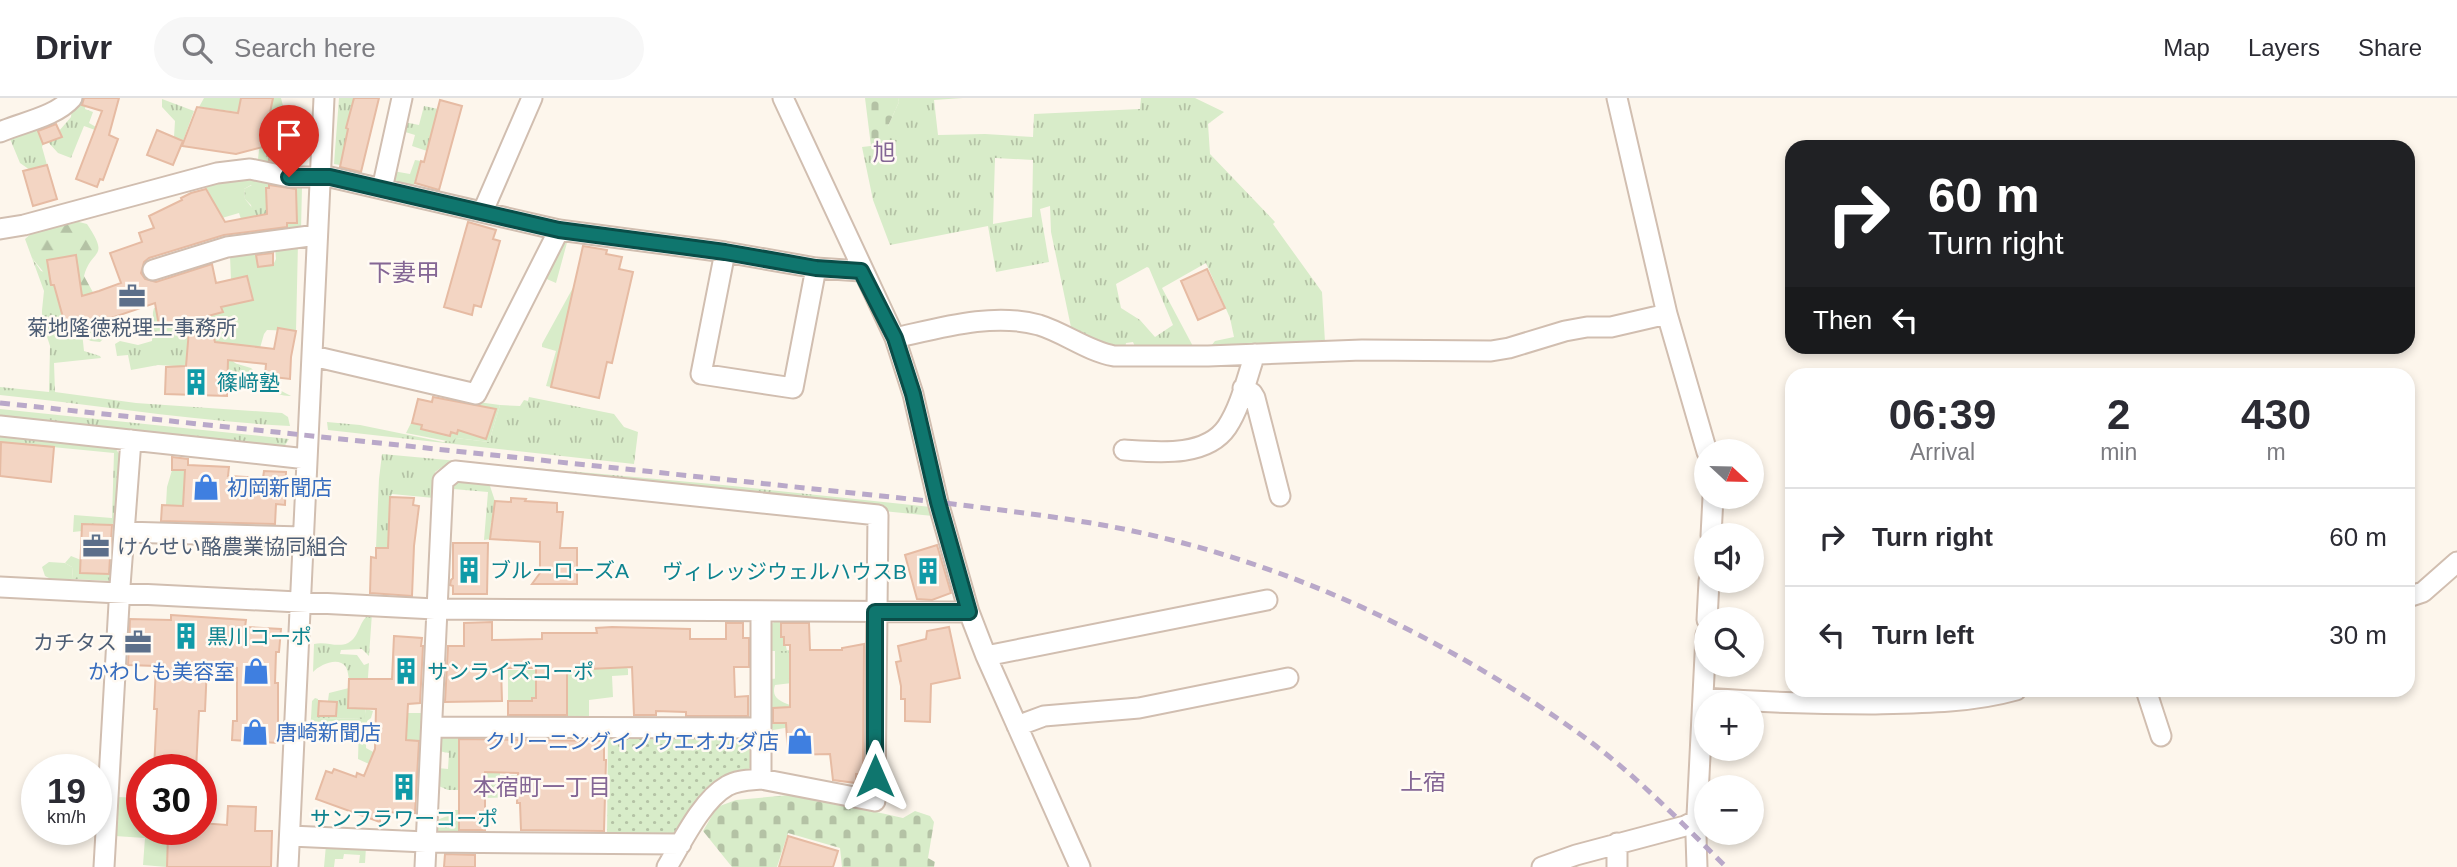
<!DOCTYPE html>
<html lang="en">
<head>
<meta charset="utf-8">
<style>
	body { margin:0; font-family:Arial,"Noto Sans JP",sans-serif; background:#f7f7f7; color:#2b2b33; height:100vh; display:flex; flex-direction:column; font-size:26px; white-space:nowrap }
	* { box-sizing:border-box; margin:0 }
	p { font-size:23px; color:#7c7c81 }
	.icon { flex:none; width:38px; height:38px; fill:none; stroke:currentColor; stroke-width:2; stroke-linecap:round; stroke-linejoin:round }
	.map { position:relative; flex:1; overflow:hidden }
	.sheet { position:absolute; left:1785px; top:270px; width:630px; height:329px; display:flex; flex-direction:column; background:#fff; border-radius:21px; box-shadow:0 4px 10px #0003 }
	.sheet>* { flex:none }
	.banner { position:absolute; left:1785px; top:42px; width:630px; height:214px; border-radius:21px; box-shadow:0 4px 10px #0003; background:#202124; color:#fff; overflow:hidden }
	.needle { width:46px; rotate:112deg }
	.tools { position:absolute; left:1694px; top:341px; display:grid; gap:14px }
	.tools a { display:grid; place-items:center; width:70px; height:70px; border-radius:50%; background:#fff; box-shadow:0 4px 10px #0003; font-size:35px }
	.speed { position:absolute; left:21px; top:656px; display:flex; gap:14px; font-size:35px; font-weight:700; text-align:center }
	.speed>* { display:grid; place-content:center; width:91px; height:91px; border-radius:50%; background:#fff; box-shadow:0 4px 10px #0003; line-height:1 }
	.speed small { font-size:18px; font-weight:400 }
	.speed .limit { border:10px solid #d22; background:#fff; color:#111 }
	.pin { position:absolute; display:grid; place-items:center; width:60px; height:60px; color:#fff; margin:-72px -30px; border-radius:50% 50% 50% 0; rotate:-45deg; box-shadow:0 0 7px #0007 }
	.pin .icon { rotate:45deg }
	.me { position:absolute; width:77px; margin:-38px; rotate:0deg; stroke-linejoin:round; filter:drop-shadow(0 0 5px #0008) }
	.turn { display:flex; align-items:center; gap:24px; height:147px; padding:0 28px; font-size:32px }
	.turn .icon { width:91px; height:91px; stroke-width:2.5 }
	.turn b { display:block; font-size:49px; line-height:60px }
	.then { display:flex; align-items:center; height:66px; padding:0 28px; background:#0003; gap:14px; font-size:26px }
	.eta { display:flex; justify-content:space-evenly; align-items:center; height:119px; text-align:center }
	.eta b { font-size:42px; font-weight:800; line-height:49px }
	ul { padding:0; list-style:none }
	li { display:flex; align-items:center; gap:21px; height:98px; padding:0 28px; border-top:2px solid #e1e1e2 }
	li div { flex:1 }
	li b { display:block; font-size:26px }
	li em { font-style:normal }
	header { display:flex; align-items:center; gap:42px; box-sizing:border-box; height:98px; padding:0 35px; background:#fff; border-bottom:2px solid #e1e1e2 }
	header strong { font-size:33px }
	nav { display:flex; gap:38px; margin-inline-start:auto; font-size:24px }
	.search { width:490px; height:63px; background:#f7f7f7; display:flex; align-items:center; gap:18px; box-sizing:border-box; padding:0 24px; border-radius:38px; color:#7c7c81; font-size:26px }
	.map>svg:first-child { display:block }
	.grass { fill:url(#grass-tufts); fill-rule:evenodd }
	.forest { fill:url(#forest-firs) }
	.cemetery { fill:url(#cemetery-stones) }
	.park { fill:url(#park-dots) }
	.garden { fill:#d8ecc9; fill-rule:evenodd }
	.building { fill:#f3d5c3; stroke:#e6bba3; stroke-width:2 }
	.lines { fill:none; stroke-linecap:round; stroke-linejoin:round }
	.minor-casing { stroke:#d1beb0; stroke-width:23 }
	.minor { stroke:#fff; stroke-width:19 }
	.rail { stroke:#b9a8c9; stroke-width:5; stroke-dasharray:10 7; stroke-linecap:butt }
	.route-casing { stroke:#0a4d48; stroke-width:18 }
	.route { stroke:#0f766e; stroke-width:12 }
	.labels { text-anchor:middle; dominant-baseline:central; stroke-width:5; stroke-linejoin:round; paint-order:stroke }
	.service-label { font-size:21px; fill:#4e5e75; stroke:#fffaf3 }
	.culture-label { font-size:21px; fill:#0d838f; stroke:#fffaf3; text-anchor:start }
	.shop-label { font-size:21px; fill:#366cbe; stroke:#fffaf3; text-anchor:start }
	.neighbourhood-label { font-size:23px; fill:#846695; stroke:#fffaf3 }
	.quarter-label { font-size:24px; fill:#846695; stroke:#fffaf3 }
</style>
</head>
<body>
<header>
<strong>Drivr</strong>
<div class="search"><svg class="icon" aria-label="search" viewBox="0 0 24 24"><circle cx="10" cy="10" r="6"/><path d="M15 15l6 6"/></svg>Search here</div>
<nav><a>Map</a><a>Layers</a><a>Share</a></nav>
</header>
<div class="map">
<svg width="2457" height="769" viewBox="0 0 2457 769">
	<defs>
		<pattern id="grass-tufts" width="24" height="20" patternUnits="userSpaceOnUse" patternTransform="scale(1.75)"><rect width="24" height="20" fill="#d8ecc9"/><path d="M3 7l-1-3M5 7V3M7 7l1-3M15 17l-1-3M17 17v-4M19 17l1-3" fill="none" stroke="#b4c2a5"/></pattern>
		<pattern id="forest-firs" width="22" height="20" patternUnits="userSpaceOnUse" patternTransform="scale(1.75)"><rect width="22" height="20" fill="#d8ecc9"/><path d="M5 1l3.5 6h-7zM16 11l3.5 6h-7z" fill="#b4c2a5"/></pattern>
		<pattern id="cemetery-stones" width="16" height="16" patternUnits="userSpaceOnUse" patternTransform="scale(1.75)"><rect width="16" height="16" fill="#d8ecc9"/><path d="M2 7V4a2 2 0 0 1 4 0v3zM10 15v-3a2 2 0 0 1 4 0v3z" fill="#b4c2a5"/></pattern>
		<pattern id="park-dots" width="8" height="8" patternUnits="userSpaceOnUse" patternTransform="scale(1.75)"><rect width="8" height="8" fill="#d8ecc9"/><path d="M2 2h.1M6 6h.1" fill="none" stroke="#b4c2a5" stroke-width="1.8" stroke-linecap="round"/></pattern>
	</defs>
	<rect width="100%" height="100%" fill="#fdf6ec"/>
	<!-- grass -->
	<path class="grass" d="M339,0H354L346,30L354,32L346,41L340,67L334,66Z
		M898,0H963L934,2L938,37L985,36L1033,39L1034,16L1140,11L1141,0H1195L1224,14L1208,26L1210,56L1275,124L1273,126L1322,194L1325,244L1211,248L1215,243L1234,239L1230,220L1206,165L1162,190L1196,254L1136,251L1133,244L1126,245L1125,251L1122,254L1072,234L1051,134L1050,108L1040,111L1049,164L996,174L988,128L890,147L873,102L862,49L888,46V28L899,4ZM995,60L1033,62L1032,119L993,126ZM1147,169L1149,170L1173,227L1155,239L1140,222L1121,210L1116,186Z
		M87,1L85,11L93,14L89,25L96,29L95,32L84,28L71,60L58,55L48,44L61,39L59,33L71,19L72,7Z
		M162,1L194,13L183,43L174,39L175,23L162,9Z
		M424,8L438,11L427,53L412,48L415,37L402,33L404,24L419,27Z
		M35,25L43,46L42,49L47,67L30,72L20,65L8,36Z
		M415,62L421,63L413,89L395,85L392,80L393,73L410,76Z
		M252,87L265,88L266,90L267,124L254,126L251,107L245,101L244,91Z
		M32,160L41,173L49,175L51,187H54L56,196L75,193L76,200L59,205L64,223L70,222L74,236L82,234L84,253L100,258L101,260L54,265L55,294L136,305L282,315L288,319L290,328C193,323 97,307 0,297V289L49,294L50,248L42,223V212L44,193Z
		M159,209V212L156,213L159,228L180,224L182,226L175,228L177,234L183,233L184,242H188L187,252L228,259L241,270L238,275L227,271L158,267L131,272L128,257L117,258L115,246L120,243L138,247L152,243L153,214L154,210Z
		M529,299L614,316L624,329L638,334L634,366L328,332L327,324L360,327L443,344L456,340L489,344L500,307L520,308L524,302L528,303Z
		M0,311L289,341L284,349L0,321Z
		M0,338L115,350L121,358L117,420L112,427L82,426V433L73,434L74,417L112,420L114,355L1,344L0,352Z
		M382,356L723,387L931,409L933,418L442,369L435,374L434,400L392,396L390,400L388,456L376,450L379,381Z
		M461,378L488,382L495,403L494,417L506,424H491L490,441L484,442L488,394L453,391L452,395L448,387Z
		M71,458L81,462V475L110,476V483L73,481L72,469L65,465Z
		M372,515L369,558L362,551L341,552L340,556L357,557L364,567L369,565L365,621L311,620L312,603L315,600L318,601L319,618H326L329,595L349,590L366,589V581H349C348,577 348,573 346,569C338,558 320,567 313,574L314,546C326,543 337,550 348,545C361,538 358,521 372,515Z
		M790,552V581H775V553Z
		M445,636H466V640H459L460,692H448L434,686L438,670L448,671L449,655L438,653L436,645Z
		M501,649L500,677H518V699L486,700L487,650Z
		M455,712H459V738L439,737L433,727L434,723L453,716Z"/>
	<!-- forest -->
	<path class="forest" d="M71,122L87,126C111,162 91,150 84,178L95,198L105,228L106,238L100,244L91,243L82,239L76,158L47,162L49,175L45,176L32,160L25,141L33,134Z"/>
	<!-- cemetery -->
	<path class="cemetery" d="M865,0H898L899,4L888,28V47L871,48Z
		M790,697L810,699L903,720L915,713L930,718L934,724L928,760L935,764L934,769H842L840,750L788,735L777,769H732L703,733L717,709L736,702Z"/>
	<!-- park -->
	<path class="park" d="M608,636L741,638L752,647L751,669L682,731L668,741L607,739Z"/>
	<!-- garden -->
	<path class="garden" d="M204,0H241L238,14L199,9Z
		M273,0H281L283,8L275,13L281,20L279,41L267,50V57L269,58L270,63L299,64L302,48L296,47V41H290L294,34L302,29L305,31L306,63L299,70L260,64L258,61L263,18Z
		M248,78L302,89L301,132L256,139L250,119L241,121L239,115L222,120L205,87ZM251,87L257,90L265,88L266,90H296L297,125H287L286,131L270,132V129L253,122V111L245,101L244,91Z
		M561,140L568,141L556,185L542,179Z
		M298,145L296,233L267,232L264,236L260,250L184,242L182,226L222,214L220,202L231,182L230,158L255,151L258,169L273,167L276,161L275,148Z
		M575,186L551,289L546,288L556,253L542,249V246Z
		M234,265L251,270L266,285L291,298C269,299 258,279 238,275L241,270Z
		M478,304L500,307L489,344L456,340L452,344L406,335L411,325L422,327L421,331L450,338L451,334L457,336L458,332L486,340L494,318L475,312Z
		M172,372H185L184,408L166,407L167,389Z
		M49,464L65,465L72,469L73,481H51L45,478L42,469Z
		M781,518V538L784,539L787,553H767V530Z
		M583,564L624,567L628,571V577L612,578L613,599L589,602V621L567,622V572L583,571Z
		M508,572H536V600H532V622H529V614L520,603H508Z
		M788,580L792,585L775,587C771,599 779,603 790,607L791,629L773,632L770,625H783L782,610H772L771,603L767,600L769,581Z
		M366,611L373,613L371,620L367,623L366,647V650L375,655L369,666L358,661L359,628L310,627L311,620L364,621Z
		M407,615H424L423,643L406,642Z
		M118,699L142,700V732H177L176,737H168L167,769L143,767L145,740L115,738Z
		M326,747L366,749L365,765H359L360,757L344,756L343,761H335L334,769H324Z"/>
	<!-- building -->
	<path class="building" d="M84,0H119L109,37L118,41L103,82L100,81L97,89L76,81L102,13L82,7Z
		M241,0H273L263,49L236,56L182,48L197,9L238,15Z
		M354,0H379L361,74L340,69L348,31L346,30Z
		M440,2L462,8L439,92L415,85L421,63L424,64Z
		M56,26L62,39L43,46L38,33Z
		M157,32L183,43L173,67L147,57Z
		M267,40L297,41L296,47H300L299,64L290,67L269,62V58H267Z
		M47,67L57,101L33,108L23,73Z
		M269,87L296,91L297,125H287V129L224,137L149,160L144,164L141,175L145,181L156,184L212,166L216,185L247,178L253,202L221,209L223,214L208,218L215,244L274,251L278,230L296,233L291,259L290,281L265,278L266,266L228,262L227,298L165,296L166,269L186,268L189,232L177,234L175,225L159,228L155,205L73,233L70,222L64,223L54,187H51L47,162L76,157L82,198L99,193L121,185L110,155L142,144L139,135L154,130L149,118L182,102L181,100L191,95L206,91L225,124L267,116L266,90H269Z
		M468,124L496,132L493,141L500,143L481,209L474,207L472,217L444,209Z
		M583,148L607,152L606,156L622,159L619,171L633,174L612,265L607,264L599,300L551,289Z
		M273,155V167L258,169L256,157Z
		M1207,171L1225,210L1198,222L1181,183Z
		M433,299L496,311L486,341L458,332L457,336L451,334L450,338L421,331L422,327L412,325L418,301L432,304Z
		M1,344L54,349L51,384L0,378Z
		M172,359L188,361V367L229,369L228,378L263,380L264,373L286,374L285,407L276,406L275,426L161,423L162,407L183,408L185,372H172Z
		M390,399L414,400L413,407L419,408L414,448L412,498L370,495L371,459L376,460V450H388Z
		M511,400L526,401L525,403L557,405V414H563L560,450H577V486H532L540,475V444L490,441L495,403L511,404Z
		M82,426L112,427L109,476L80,475Z
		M453,445H488L487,496H453V488L450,487L451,482L453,480Z
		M937,447L951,495L932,502L917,501L905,457Z
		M171,517L246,522L245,529L281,531L279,554H276L275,585H278V645L232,642L233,623H237V570L207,567L205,613H199L196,672H154L157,611H154L156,568L128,567L130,521L171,522Z
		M492,524V542L542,541V535H597L596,530L612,529L690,531V541H726V525H743V540H749V569H734L735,599L748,598V618H686V614L656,613V617H634L632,569L567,572V617H508V603H532V600H536V570H501L502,603L445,604L448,548H464V525Z
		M781,525H809L810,552H842V550L864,546L863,676H856V685L833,682L830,656L788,657L786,625H773V610L790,609V547H784V539H781Z
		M949,529L960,580L931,586L930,624L905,623V601H901V588L896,564L901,563L898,548L926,541L927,533Z
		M394,538L422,540L421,548H423L420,605L408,606L406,642L419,643L415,715L380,714V724L316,701L326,673L332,675L334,671L356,679L357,675L364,678L375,651L376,611L348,610L349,581H392Z
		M319,603L337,604L336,618H318Z
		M459,641L604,643V662H606L604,733L521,732L520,705H517L518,675L485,674V732H459Z
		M228,708L256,709L255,733H272L271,769H167L168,737H176L177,732H201V725L227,727Z
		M788,738L838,753L833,769H779Z
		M445,756L475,757V769H444Z"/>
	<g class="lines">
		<defs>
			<path id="minor" d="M783,0L895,240L913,296L938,404L969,514L986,558L1080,769
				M1617,0L1667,216L1707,354
				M0,34C23,24 55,19 72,0
				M382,91L402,0
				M483,113L532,0
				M0,131L24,127L217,75L250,71L289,79H330L559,132L725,154L816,170L861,173
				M725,154L701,276L793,290L816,170
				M153,172L227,149L317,137
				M895,240C940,230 993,214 1039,227C1065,235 1087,253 1114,258H1208L1362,252L1491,253L1509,250L1565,233L1587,229H1611L1667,216
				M313,258L476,296L559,132
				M1243,290L1252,295L1255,300L1280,398
				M0,328L307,361
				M1124,352C1156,354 1206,360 1227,329C1241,308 1247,279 1255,256
				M124,434L303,439
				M1711,438L1713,399
				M0,489L435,511L969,514
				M2408,499L2423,494L2457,464
				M1707,522L1709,483
				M986,558L1267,502
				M2146,592L2161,638
				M1703,600C1759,604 1815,606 1871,606C1919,605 1970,605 2016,592
				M1017,628L1044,618L1139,610L1288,580
				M432,629L760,630
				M761,681V513
				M290,738L426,744L681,746
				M1617,745V769
				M104,769L120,488L131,342
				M288,769L324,0
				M425,769L443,383L455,373L878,417L875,703L761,681C750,682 737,682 727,688C702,702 682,744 667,769
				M1542,769L1576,757L1685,728L1697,722
				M1697,769L1696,738L1706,537"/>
		</defs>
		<!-- minor casing -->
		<use href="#minor" class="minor-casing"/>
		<!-- minor -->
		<use href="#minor" class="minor"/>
		<!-- rail -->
		<path class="rail" d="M0,305L938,404C1006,413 1075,420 1142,435C1300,470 1446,541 1577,634C1632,673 1679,722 1726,769"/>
	</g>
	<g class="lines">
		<defs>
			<path id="route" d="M289,79H330L559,132L725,154L816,170L861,173L895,240L913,296L938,404L969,514H875V678"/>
		</defs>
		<!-- route casing -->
		<use href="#route" class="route-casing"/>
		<!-- route -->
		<use href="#route" class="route"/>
	</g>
	<!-- icons -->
	<defs>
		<symbol id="office-bare" viewBox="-9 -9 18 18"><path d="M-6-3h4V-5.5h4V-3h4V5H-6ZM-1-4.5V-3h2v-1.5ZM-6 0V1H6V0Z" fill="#5c6f8a" stroke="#fffaf3" stroke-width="2.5" paint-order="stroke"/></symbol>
		<symbol id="building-bare" viewBox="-9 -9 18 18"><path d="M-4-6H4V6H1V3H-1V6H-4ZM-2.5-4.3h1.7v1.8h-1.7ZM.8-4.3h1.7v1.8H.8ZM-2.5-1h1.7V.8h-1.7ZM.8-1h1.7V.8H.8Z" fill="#0f9aa8" stroke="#fffaf3" stroke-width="2.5" paint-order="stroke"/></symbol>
		<symbol id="shop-bare" viewBox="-9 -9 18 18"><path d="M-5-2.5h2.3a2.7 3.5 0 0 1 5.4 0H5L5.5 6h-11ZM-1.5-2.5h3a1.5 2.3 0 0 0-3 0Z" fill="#3f7fe0" stroke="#fffaf3" stroke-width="2.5" paint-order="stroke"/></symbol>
	</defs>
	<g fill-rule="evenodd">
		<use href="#office-bare" x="113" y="179" width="38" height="38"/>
		<use href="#building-bare" x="177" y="265" width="38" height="38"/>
		<use href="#shop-bare" x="187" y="370" width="38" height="38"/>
		<use href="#office-bare" x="77" y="429" width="38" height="38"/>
		<use href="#building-bare" x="450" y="453" width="38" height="38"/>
		<use href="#building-bare" x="909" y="454" width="38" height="38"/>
		<use href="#building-bare" x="167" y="519" width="38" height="38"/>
		<use href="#office-bare" x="119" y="525" width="38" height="38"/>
		<use href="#shop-bare" x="237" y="554" width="38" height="38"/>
		<use href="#building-bare" x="387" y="554" width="38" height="38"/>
		<use href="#shop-bare" x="236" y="615" width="38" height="38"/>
		<use href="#shop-bare" x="781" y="624" width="38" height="38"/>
		<use href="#building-bare" x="385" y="670" width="38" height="38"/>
	</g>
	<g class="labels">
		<!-- service labels -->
		<g class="service-label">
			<text x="132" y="229">菊地隆徳税理士事務所</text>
			<text x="117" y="448" text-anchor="start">けんせい酪農業協同組合</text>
			<text x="117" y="544" text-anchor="end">カチタス</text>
		</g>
		<!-- culture labels -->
		<g class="culture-label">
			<text x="217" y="284">篠﨑塾</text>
			<text x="490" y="472">ブルーローズA</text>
			<text x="907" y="473" text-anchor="end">ヴィレッジウェルハウスB</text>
			<text x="207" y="538">黒川コーポ</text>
			<text x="427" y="573">サンライズコーポ</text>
			<text x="404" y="720" text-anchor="middle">サンフラワーコーポ</text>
		</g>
		<!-- shop labels -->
		<g class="shop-label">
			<text x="227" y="389">初岡新聞店</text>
			<text x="235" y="573" text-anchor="end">かわしも美容室</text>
			<text x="276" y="634">唐崎新聞店</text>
			<text x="779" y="643" text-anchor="end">クリーニングイノウエオカダ店</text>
		</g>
		<!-- neighbourhood labels -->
		<g class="neighbourhood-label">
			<text x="884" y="54">旭</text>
			<text x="1423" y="684">上宿</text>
			<text x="542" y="689">本宿町一丁目</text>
		</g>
		<!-- quarter labels -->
		<g class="quarter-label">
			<text x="404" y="174">下妻甲</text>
		</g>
	</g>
</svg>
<div class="tools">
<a><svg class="needle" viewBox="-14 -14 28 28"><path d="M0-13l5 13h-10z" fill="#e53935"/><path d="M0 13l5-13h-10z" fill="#7c7c81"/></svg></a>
<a><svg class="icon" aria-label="sound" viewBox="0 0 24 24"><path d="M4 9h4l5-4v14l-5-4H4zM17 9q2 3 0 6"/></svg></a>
<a><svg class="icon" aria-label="search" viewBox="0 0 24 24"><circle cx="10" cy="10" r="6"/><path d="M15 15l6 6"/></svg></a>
<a>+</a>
<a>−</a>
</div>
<div class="speed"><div>19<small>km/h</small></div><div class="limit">30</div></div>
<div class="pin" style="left:289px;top:79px;background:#d93025"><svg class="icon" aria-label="arrive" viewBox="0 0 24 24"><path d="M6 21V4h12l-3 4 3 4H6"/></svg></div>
<svg class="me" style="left:875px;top:678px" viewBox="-20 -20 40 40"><path d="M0-17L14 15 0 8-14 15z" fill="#0f766e" stroke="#fff" stroke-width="4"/></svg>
<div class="banner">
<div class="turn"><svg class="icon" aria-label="right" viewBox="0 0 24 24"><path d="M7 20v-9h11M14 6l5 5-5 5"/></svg><div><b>60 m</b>Turn right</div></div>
<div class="then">Then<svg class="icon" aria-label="left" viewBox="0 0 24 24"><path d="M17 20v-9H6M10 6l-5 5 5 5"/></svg></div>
</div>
<section class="sheet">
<div class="eta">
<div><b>06:39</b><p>Arrival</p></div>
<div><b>2</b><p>min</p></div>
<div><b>430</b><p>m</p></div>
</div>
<ul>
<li><svg class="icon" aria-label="right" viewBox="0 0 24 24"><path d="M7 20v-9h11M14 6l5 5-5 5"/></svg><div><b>Turn right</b></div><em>60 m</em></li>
<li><svg class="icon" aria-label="left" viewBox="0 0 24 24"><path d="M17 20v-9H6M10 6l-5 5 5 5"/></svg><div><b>Turn left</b></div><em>30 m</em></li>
</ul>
</section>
</div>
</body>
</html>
